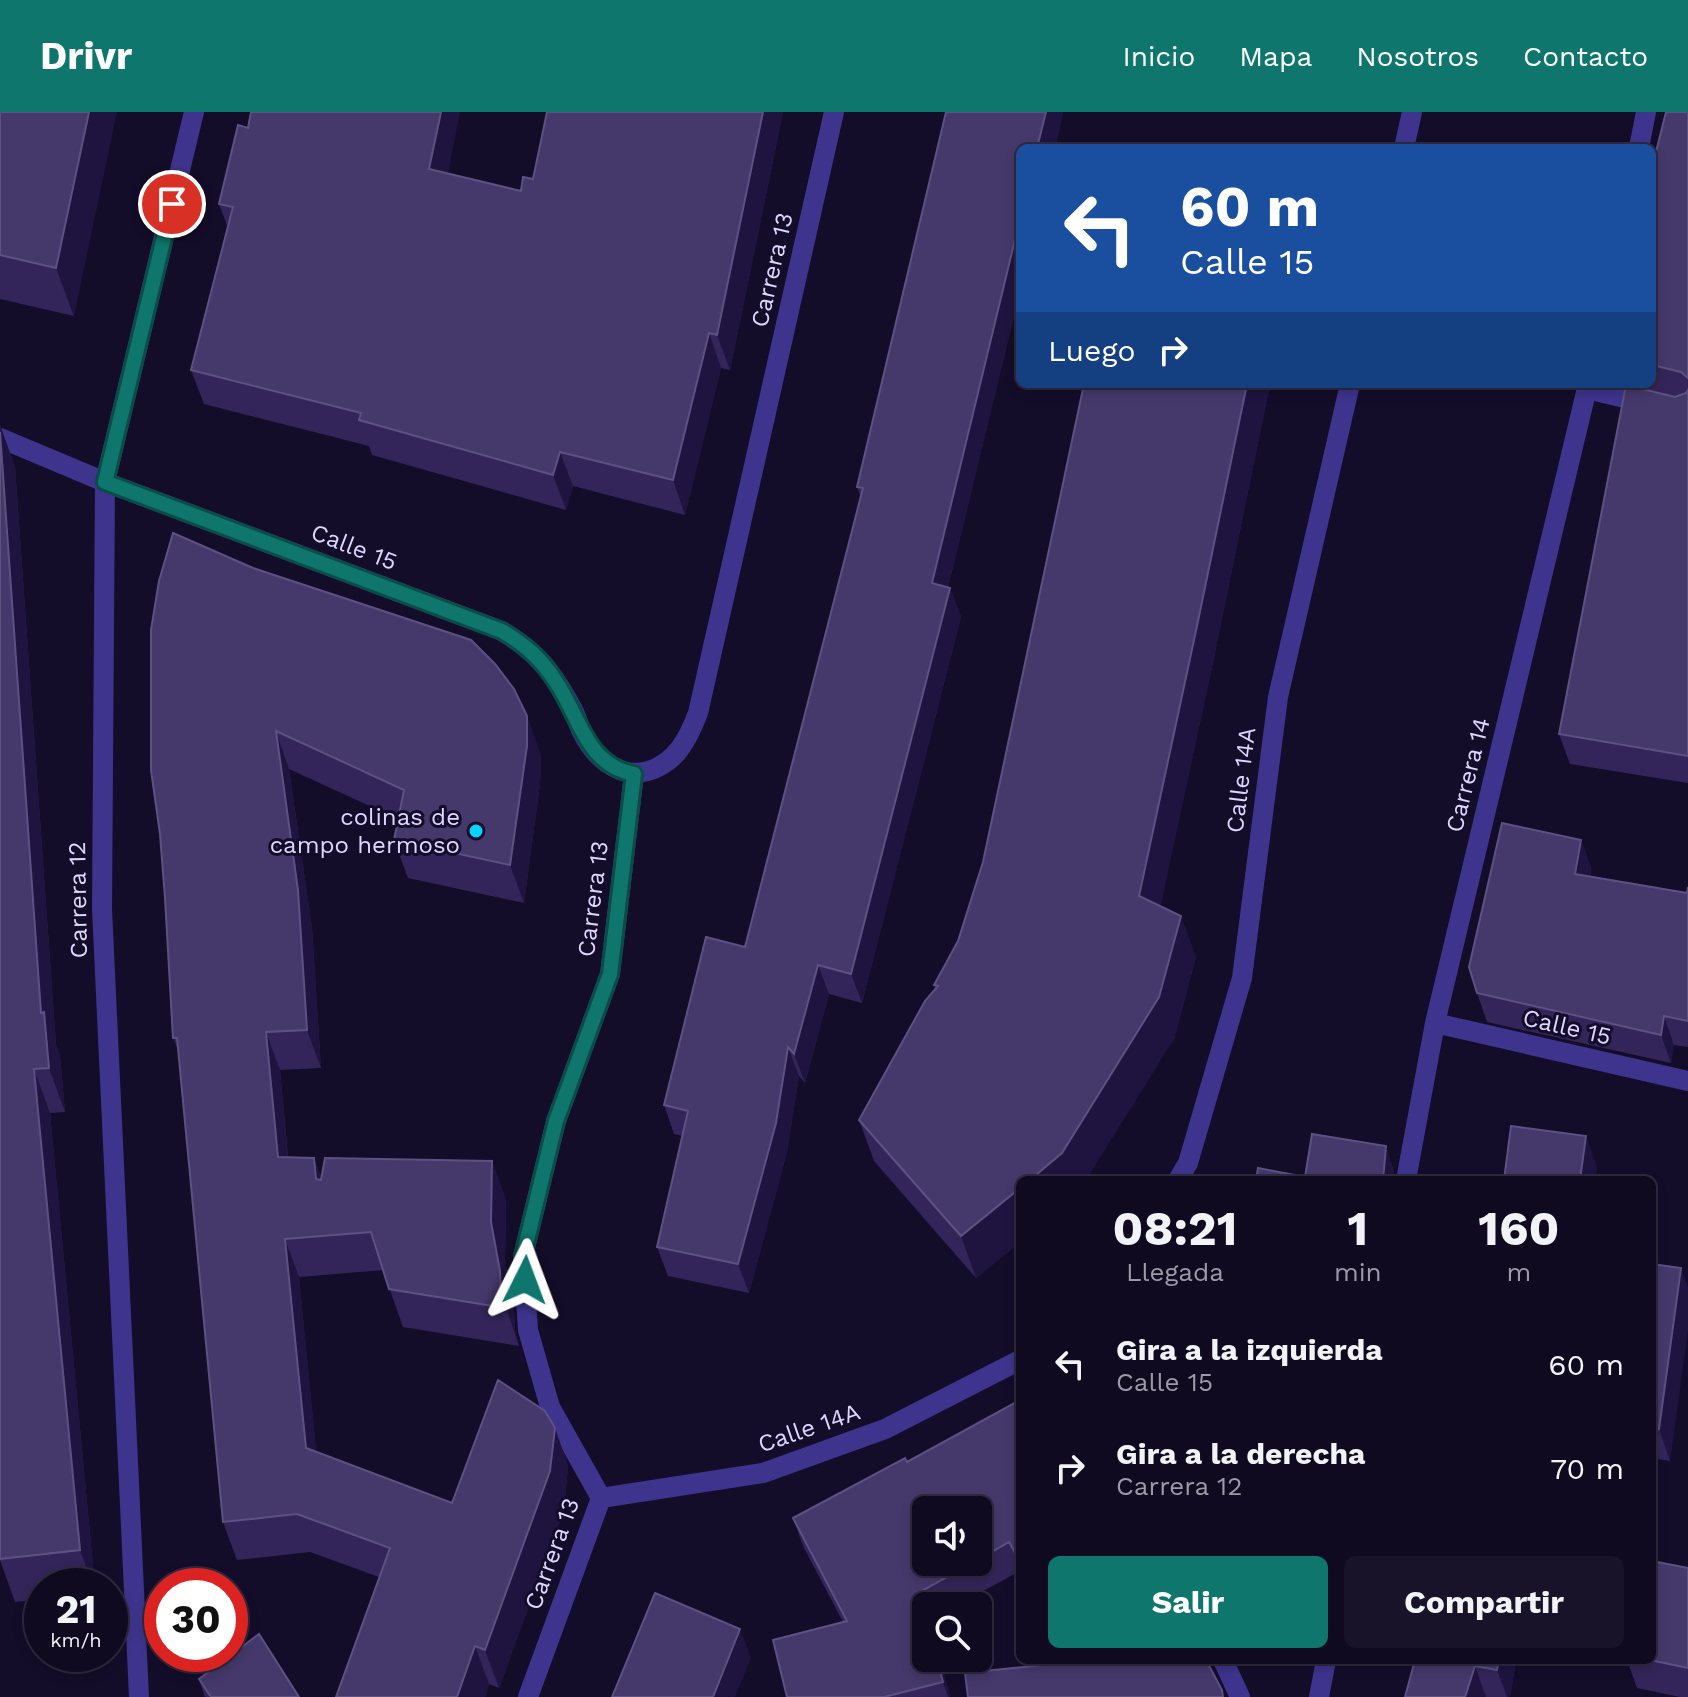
<!DOCTYPE html>
<html lang="es">
<head>
<meta charset="utf-8">
<style>
	body { margin:0; font-family:"Work Sans",sans-serif; background:#181329; color:#f1f3f6; height:100vh; display:flex; flex-direction:column; font-size:30px; white-space:nowrap }
	* { box-sizing:border-box; margin:0 }
	p { font-size:26px; color:#9b9aa5 }
	.icon { flex:none; width:44px; height:44px; fill:none; stroke:currentColor; stroke-width:2; stroke-linecap:round; stroke-linejoin:round }
	.map { position:relative; flex:1; overflow:hidden }
	.panel { position:absolute; left:1016px; top:1064px; width:640px; height:488px; display:flex; flex-direction:column; background:#0f0a20; border-radius:12px; box-shadow:0 4px 12px #0003,0 0 0 2px #2f2b3e }
	.panel>* { flex:none }
	.top-card { position:absolute; left:1016px; top:32px; width:640px; height:244px; border-radius:12px; box-shadow:0 4px 12px #0003,0 0 0 2px #2f2b3e; background:#1a4fa0; color:#fff; overflow:hidden }
	.buttons { position:absolute; left:912px; top:1384px; display:grid; gap:16px }
	.buttons a { display:grid; place-items:center; width:80px; height:80px; border-radius:12px; background:#0f0a20; box-shadow:0 4px 12px #0003,0 0 0 2px #2f2b3e; font-size:40px }
	.speed { position:absolute; left:24px; top:1456px; display:flex; gap:16px; font-size:40px; font-weight:700; text-align:center }
	.speed>* { display:grid; place-content:center; width:104px; height:104px; border-radius:50%; background:#0f0a20; box-shadow:0 4px 12px #0003,0 0 0 2px #2f2b3e; line-height:1 }
	.speed small { font-size:20px; font-weight:400 }
	.speed .limit { border:12px solid #d22; background:#fff; color:#111 }
	.pin { position:absolute; display:grid; place-items:center; width:68px; height:68px; color:#fff; margin:-34px; border:4px solid #fff; border-radius:50%; box-shadow:0 2px 8px #0007 }
	.me { position:absolute; width:88px; margin:-44px; rotate:3deg; stroke-linejoin:round; filter:drop-shadow(0 0 6px #0008) }
	.turn { display:flex; align-items:center; gap:28px; height:168px; padding:0 32px; font-size:36px }
	.turn .icon { width:104px; height:104px; stroke-width:2.5 }
	.turn b { display:block; font-size:56px; line-height:68px }
	.then { display:flex; align-items:center; height:76px; padding:0 32px; background:#0003; gap:16px; font-size:30px }
	.eta { display:flex; justify-content:space-evenly; align-items:center; height:136px; text-align:center }
	.eta b { font-size:48px; font-weight:700; line-height:56px }
	.button { display:flex; gap:16px; margin-top:auto; padding:16px 32px }
	.button a { flex:1; height:92px; border-radius:12px; background:#0f766e; color:#fff; font-size:32px; font-weight:700; line-height:92px; text-align:center }
	.button a+a { background:#181329; color:#f1f3f6 }
	ul { padding:0; list-style:none }
	li { display:flex; align-items:center; gap:24px; height:104px; padding:0 32px }
	li div { flex:1 }
	li b { display:block; font-size:30px }
	li em { font-style:normal }
	header { display:flex; align-items:center; gap:48px; box-sizing:border-box; height:112px; padding:0 40px; background:#0f766e; color:#fff }
	header strong { font-size:38px }
	nav { display:flex; gap:44px; margin-inline-start:auto; font-size:28px }
	.map>svg:first-child { display:block }
	.lines { fill:none; stroke-linecap:round; stroke-linejoin:round }
	.minor { stroke:#3e348d; stroke-width:20 }
	.tertiary { stroke:#3e348d; stroke-width:20 }
	.wall { fill:#332559; fill-rule:evenodd }
	.shaded-wall { fill:#1f143f }
	.building { fill:#45386b; stroke:#5d5182; stroke-width:2 }
	.route-casing { stroke:#0a4d48; stroke-width:20 }
	.route { stroke:#0f766e; stroke-width:14 }
	.poi-dot { fill:#02d3ff; stroke:#140d2a; stroke-width:3 }
	.labels { text-anchor:middle; dominant-baseline:central; stroke-width:6; stroke-linejoin:round; paint-order:stroke }
	.street-label { font-size:24px; fill:#ded6ff; stroke:#140d2a }
	.poi-label { font-size:24px; fill:#ded6ff; stroke:#140d2a; text-anchor:end }
</style>
</head>
<body>
<header>
<strong>Drivr</strong>
<nav><a>Inicio</a><a>Mapa</a><a>Nosotros</a><a>Contacto</a></nav>
</header>
<div class="map">
<svg width="1688" height="1585" viewBox="0 0 1688 1585">
	<rect width="100%" height="100%" fill="#140d2a"/>
	<g class="lines">
		<!-- minor -->
		<path class="minor" d="M1404,36L1412,0
			M1639,36L1646,0
			M1587,277L1688,301
			M1435,911L1688,969
			M1178,1068L1188,1051L1242,866L1278,585L1350,272
			M1406,1068L1435,911L1588,272
			M601,1386L763,1361L885,1317L1020,1248
			M1223,1548L1240,1585
			M139,1585L102,797L105,370L194,0
			M528,1585L601,1386L550,1295L528,1218L523,1144L556,1009L610,862L634,662
			M1319,1585L1326,1548"/>
		<!-- tertiary -->
		<path class="tertiary" d="M0,326L105,370L502,519C520,530 535,541 548,558C558,571 567,586 574,600C577,606 578,612 581,618C593,643 617,668 648,659C676,651 688,627 698,601L834,0"/>
	</g>
	<!-- wall -->
	<path class="wall" d="M0,0L74,204L0,187Z
		M783,0L730,258L721,256L685,403L573,374L566,398L372,343L369,334L204,292L191,258L228,116L219,92L448,62L521,79L533,67Z
		M946,0H1063L1055,36H1020V179L948,475L950,476L961,505L862,891L829,882L805,971L799,964L787,1040L749,1181L668,1164L657,1135L683,1024L674,1022L664,993L745,835L861,386L857,375Z
		M1688,0V671L1570,652L1559,622L1642,277L1640,272H1652V140Z
		M1084,272H1270L1212,555L1160,794L1196,845L1174,927L1020,1068V1130L976,1166L874,1049L859,1008L935,878L934,873L958,829L983,750Z
		M0,313L15,355L56,933L60,944L65,1000L50,1001L95,1474H42V1487L15,1490L0,1448Z
		M151,518L541,643L540,672L524,791L408,766L394,728L398,707L289,657L312,816L321,956L280,958L288,1045L314,1046L321,1065L506,1087L505,1148L514,1198L515,1219L519,1234L403,1215L383,1158L299,1165L316,1340L452,1391L555,1316L568,1354L564,1398L499,1576L489,1572L485,1585H336L379,1465L310,1440L237,1448L223,1410L179,940L173,926Z
		M1581,728L1591,756L1590,765L1687,781L1688,775V935L1674,933L1671,951L1487,910L1477,881Z
		M1652,1152L1670,1349L1652,1346Z
		M1020,1288V1459L956,1494H926V1546H940L950,1585H787L843,1510L803,1434L793,1406L907,1350ZM978,1398V1450H926Z
		M1688,1456V1585H1680L1637,1576L1627,1548H1652Z
		M1403,1548H1516L1510,1585H1405L1414,1551Z
		M199,1567L299,1585H205Z"/>
	<!-- shaded-wall -->
	<path class="shaded-wall" d="M89,0H117L74,204L56,156Z
		M441,0H460L442,92L429,57Z
		M763,0H783L730,258L717,223Z
		M1046,0H1063L1055,36H1037Z
		M1020,107V179L942,500L932,471Z
		M709,221L721,256L685,403L673,368Z
		M1247,272H1270L1212,555L1154,825L1139,784Z
		M0,313L15,355L56,933L60,944L65,1000L49,956L41,901Z
		M560,340L573,374L566,398L553,363Z
		M950,476L961,505L862,891L851,862Z
		M527,604L541,643L540,672L524,791L510,753Z
		M276,619L289,657L312,816L321,956L307,918Z
		M1581,728L1591,756L1585,790L1575,762Z
		M1181,804L1196,845L1174,927L1086,1068H1030Z
		M818,853L829,882L805,971L794,942Z
		M1664,904L1674,933L1671,951L1661,923Z
		M266,920L280,958L291,1083L278,1045Z
		M788,935L799,964L787,1040L749,1181L738,1152Z
		M34,957L50,1001L95,1474H93L80,1438Z
		M1586,1024L1597,1055L1596,1068H1580Z
		M1386,1034L1394,1059V1068H1383Z
		M314,1046L328,1084L316,1067Z
		M492,1049L506,1087L505,1148L514,1198L515,1219L519,1234L501,1181L491,1110Z
		M1020,1076V1130L976,1166L961,1124Z
		M285,1127L299,1165L320,1375L306,1336Z
		M1681,1156L1688,1176V1219L1670,1349L1659,1317Z
		M555,1316L568,1354L564,1398L499,1576L485,1538Z
		M740,1517L751,1546L735,1585H713Z
		M475,1534L489,1572L485,1585H457Z
		M937,1546H940L950,1585H948L943,1570Z
		M1499,1548H1516L1510,1585H1507L1497,1558Z
		M1475,1554L1486,1585H1465Z"/>
	<!-- building -->
	<path class="building" d="M0,0H89L56,156L0,143Z
		M251,0H441L429,57L521,79L523,65L533,67L547,0H763L717,223L709,221L673,368L560,340L553,363L359,308L361,301L191,258L233,95L219,92L238,13L248,16Z
		M946,0H1046L1037,36H1020V107L932,471L950,476L851,862L818,853L794,942L788,935L776,1011L738,1152L657,1135L688,999L664,993L706,825L745,835L863,376L857,375Z
		M1666,0H1688V266L1681,260L1652,253V140L1654,48Z
		M1084,272H1247L1197,514L1139,784L1181,804L1159,885L1062,1041L1030,1068H1020V1076L961,1124L859,1008L925,889L938,874L934,873L958,829L983,750Z
		M1626,273L1675,285L1686,281L1688,278V644L1559,622Z
		M0,320L41,901L44,900L49,956L34,957L80,1438L0,1447Z
		M173,421L253,456L471,528L495,552L514,577L527,604V634L510,753L394,728L404,678L276,619L298,778L307,918L266,920L278,1045L314,1046L316,1067L321,1068L325,1046L492,1049L491,1110L500,1159L501,1181L505,1196L389,1177L371,1120L285,1127L306,1336L452,1391L498,1268L545,1299L555,1316L550,1359L485,1538L475,1534L457,1585H336L390,1436L297,1402L223,1410L177,926H173L165,786L160,722L151,658V518L159,469Z
		M1502,711L1581,728L1575,762L1687,781L1688,775V909L1664,904L1661,923L1477,881L1469,855Z
		M1511,1014L1586,1024L1580,1068H1504Z
		M1312,1022L1386,1034L1383,1068H1256L1258,1056L1305,1065Z
		M1652,1152L1681,1156L1659,1317L1652,1316Z
		M1020,1288V1450L1009,1430L978,1448V1398H926V1450H974L920,1480L926,1504V1546H937L943,1570L884,1585H787L773,1528L847,1509L793,1406L905,1346L907,1350Z
		M1652,1449L1688,1456V1556L1650,1548H1652Z
		M655,1481L740,1517L713,1585H612Z
		M259,1522L299,1585H211L199,1567Z
		M1071,1548H1206L1222,1578L1223,1585H968L965,1561L1072,1550Z
		M1415,1548H1499L1497,1558L1475,1554L1465,1585H1405Z"/>
	<g class="lines">
		<defs>
			<path id="route" d="M172,92L105,370L502,519C525,533 541,546 556,570C580,605 586,653 634,662L610,862L556,1009L523,1144L525,1168"/>
		</defs>
		<!-- route casing -->
		<use href="#route" class="route-casing"/>
		<!-- route -->
		<use href="#route" class="route"/>
	</g>
	<!-- markers -->
	<circle class="poi-dot" cx="476" cy="719" r="8"/>
	<g class="labels">
		<!-- street labels -->
		<g class="street-label">
			<text transform="translate(772 158) rotate(-77)">Carrera 13</text>
			<text transform="translate(354 435) rotate(21)">Calle 15</text>
			<text transform="translate(1468 663) rotate(-76)">Carrera 14</text>
			<text transform="translate(1241 668) rotate(-83)">Calle 14A</text>
			<text transform="translate(593 787) rotate(-83)">Carrera 13</text>
			<text transform="translate(78 788) rotate(-91)">Carrera 12</text>
			<text transform="translate(1567 915) rotate(13)">Calle 15</text>
			<text transform="translate(809 1316) rotate(-19)">Calle 14A</text>
			<text transform="translate(552 1442) rotate(-70)">Carrera 13</text>
		</g>
		<!-- poi labels -->
		<g class="poi-label">
			<text x="460" y="705">colinas de<tspan x="460" dy="28">campo hermoso</tspan></text>
		</g>
	</g>
</svg>
<div class="buttons">
<a><svg class="icon" aria-label="sound" viewBox="0 0 24 24"><path d="M4 9h4l5-4v14l-5-4H4zM17 9q2 3 0 6"/></svg></a>
<a><svg class="icon" aria-label="search" viewBox="0 0 24 24"><circle cx="10" cy="10" r="6"/><path d="M15 15l6 6"/></svg></a>
</div>
<div class="speed"><div>21<small>km/h</small></div><div class="limit">30</div></div>
<div class="pin" style="left:172px;top:92px;background:#d93025"><svg class="icon" aria-label="arrive" viewBox="0 0 24 24"><path d="M6 21V4h12l-3 4 3 4H6"/></svg></div>
<svg class="me" style="left:525px;top:1168px" viewBox="-20 -20 40 40"><path d="M0-17L14 15 0 8-14 15z" fill="#0f766e" stroke="#fff" stroke-width="4"/></svg>
<div class="top-card">
<div class="turn"><svg class="icon" aria-label="left" viewBox="0 0 24 24"><path d="M17 20v-9H6M10 6l-5 5 5 5"/></svg><div><b>60 m</b>Calle 15</div></div>
<div class="then">Luego<svg class="icon" aria-label="right" viewBox="0 0 24 24"><path d="M7 20v-9h11M14 6l5 5-5 5"/></svg></div>
</div>
<section class="panel">
<div class="eta">
<div><b>08:21</b><p>Llegada</p></div>
<div><b>1</b><p>min</p></div>
<div><b>160</b><p>m</p></div>
</div>
<ul>
<li><svg class="icon" aria-label="left" viewBox="0 0 24 24"><path d="M17 20v-9H6M10 6l-5 5 5 5"/></svg><div><b>Gira a la izquierda</b><p>Calle 15</p></div><em>60 m</em></li>
<li><svg class="icon" aria-label="right" viewBox="0 0 24 24"><path d="M7 20v-9h11M14 6l5 5-5 5"/></svg><div><b>Gira a la derecha</b><p>Carrera 12</p></div><em>70 m</em></li>
</ul>
<div class="button"><a>Salir</a><a>Compartir</a></div>
</section>
</div>
</body>
</html>
